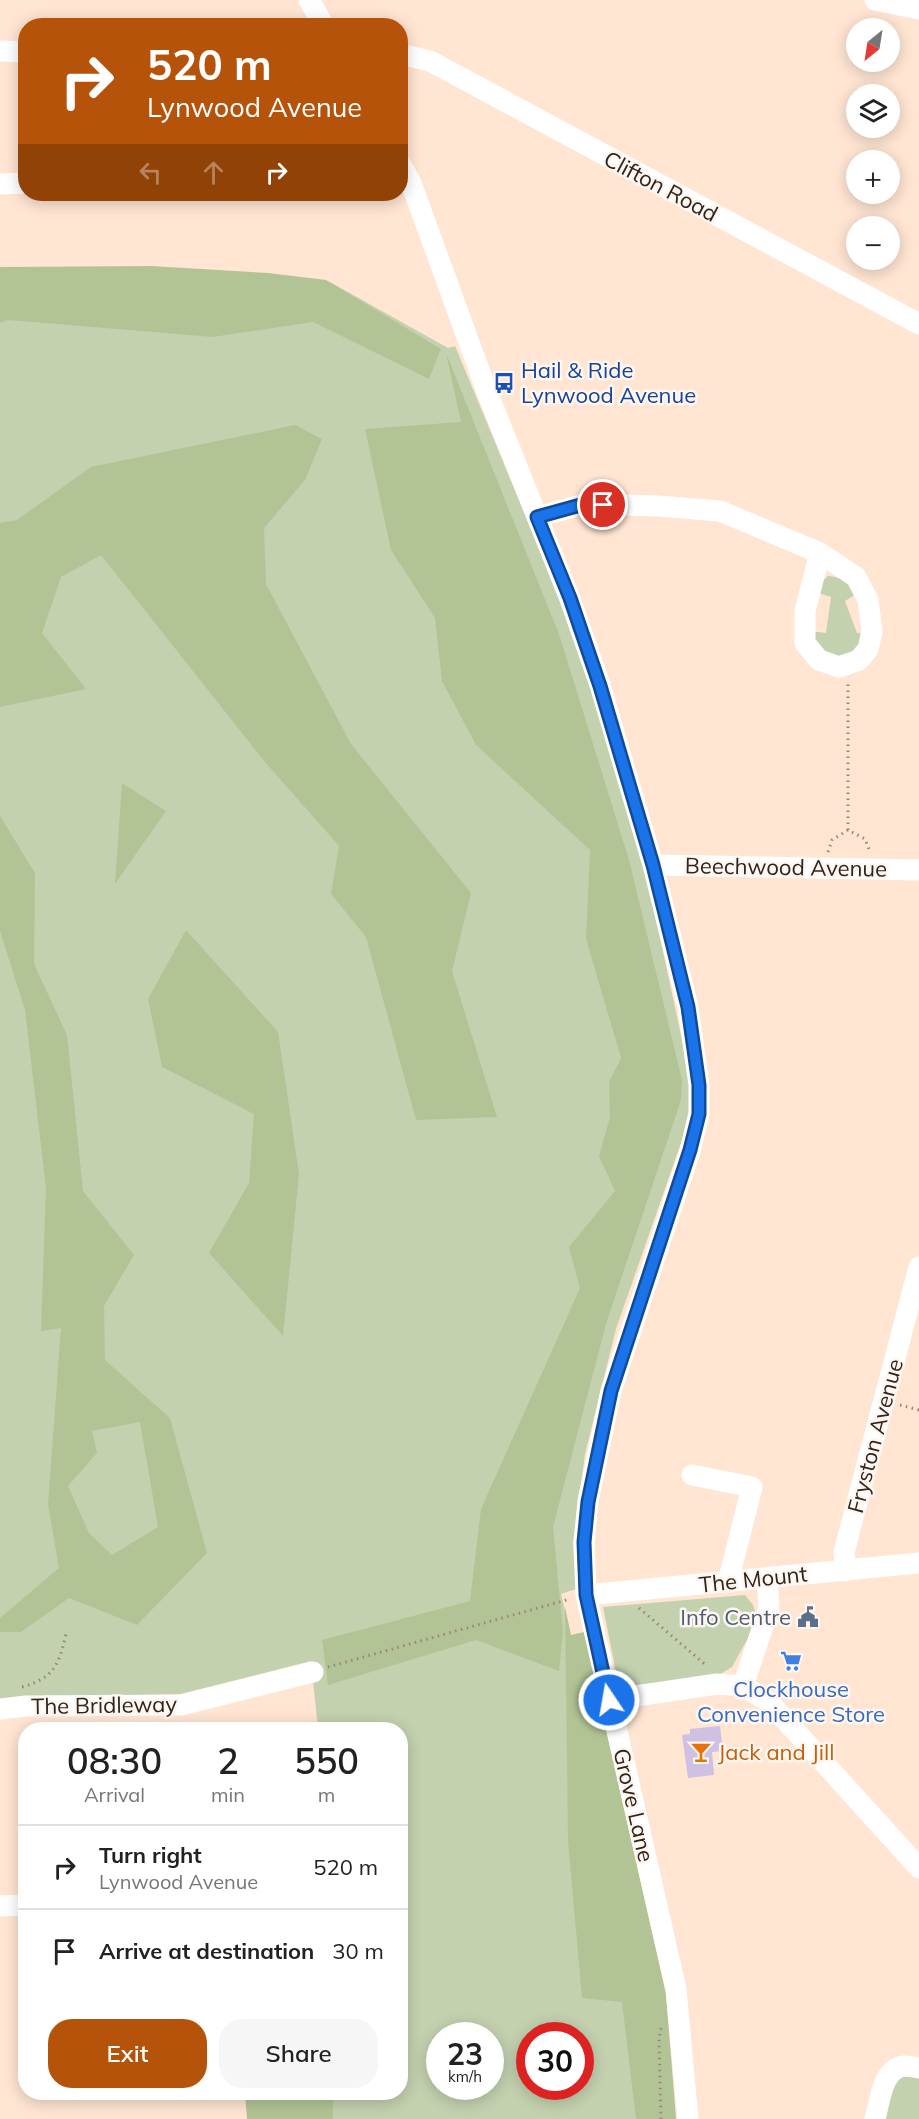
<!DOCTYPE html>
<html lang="en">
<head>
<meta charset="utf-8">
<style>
	body { margin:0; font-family:Mulish,sans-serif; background:#f6f6f6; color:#222; height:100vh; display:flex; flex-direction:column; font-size:22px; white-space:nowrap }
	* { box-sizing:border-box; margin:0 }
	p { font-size:20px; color:#767676 }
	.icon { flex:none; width:33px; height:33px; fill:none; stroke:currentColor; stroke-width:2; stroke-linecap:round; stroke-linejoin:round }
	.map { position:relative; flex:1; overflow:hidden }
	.drawer { position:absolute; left:18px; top:1722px; width:390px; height:378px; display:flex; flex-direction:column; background:#fff; border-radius:24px; box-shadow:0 3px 15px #0003 }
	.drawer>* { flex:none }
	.top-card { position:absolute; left:18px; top:18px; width:390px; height:183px; border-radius:24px; box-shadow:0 3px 15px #0003; background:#b45309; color:#fff; overflow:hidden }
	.needle { width:39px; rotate:210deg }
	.fabs { position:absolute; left:846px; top:18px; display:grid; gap:12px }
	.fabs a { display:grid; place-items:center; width:54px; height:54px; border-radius:50%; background:#fff; box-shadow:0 3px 15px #0003; font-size:30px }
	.speed { position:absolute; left:426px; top:2022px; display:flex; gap:12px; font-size:30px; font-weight:700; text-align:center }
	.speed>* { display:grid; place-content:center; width:78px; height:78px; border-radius:50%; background:#fff; box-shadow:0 3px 15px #0003; line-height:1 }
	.speed small { font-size:15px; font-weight:400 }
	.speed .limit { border:9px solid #d22; background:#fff; color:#111 }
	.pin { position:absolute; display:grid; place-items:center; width:51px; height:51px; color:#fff; margin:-26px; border:3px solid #fff; border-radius:50%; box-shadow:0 2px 6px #0007 }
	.me { position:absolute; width:66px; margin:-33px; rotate:348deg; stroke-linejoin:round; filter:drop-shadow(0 0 4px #0008) }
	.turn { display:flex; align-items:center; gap:21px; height:126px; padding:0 30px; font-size:27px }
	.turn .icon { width:78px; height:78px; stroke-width:2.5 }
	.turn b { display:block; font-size:42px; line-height:51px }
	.lanes { display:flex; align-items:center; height:57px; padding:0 30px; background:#0003; justify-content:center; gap:30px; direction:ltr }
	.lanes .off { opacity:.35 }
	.eta { display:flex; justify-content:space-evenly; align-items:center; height:102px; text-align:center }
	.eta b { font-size:36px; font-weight:600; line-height:42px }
	.primary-button { display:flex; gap:12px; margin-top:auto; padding:12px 30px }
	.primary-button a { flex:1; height:69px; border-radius:24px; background:#b45309; color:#fff; font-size:24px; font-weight:600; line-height:69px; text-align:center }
	.primary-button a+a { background:#f6f6f6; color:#222 }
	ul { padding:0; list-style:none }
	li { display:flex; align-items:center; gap:18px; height:84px; padding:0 30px; border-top:2px solid #e0e0e0 }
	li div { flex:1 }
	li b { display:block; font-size:22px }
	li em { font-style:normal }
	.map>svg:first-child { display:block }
	.green { fill:#c3d1af; fill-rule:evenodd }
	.forest { fill:#b2c495; fill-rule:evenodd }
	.building { fill:#cec1e2 }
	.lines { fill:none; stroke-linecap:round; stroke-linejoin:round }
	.path { stroke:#998678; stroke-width:3; stroke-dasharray:1.5 4.5; stroke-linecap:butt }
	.minor { stroke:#fff; stroke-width:21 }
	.route-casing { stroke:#114b97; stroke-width:15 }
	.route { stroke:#1a73e8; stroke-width:10 }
	.labels { text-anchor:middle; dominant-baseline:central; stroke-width:5; stroke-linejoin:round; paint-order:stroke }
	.street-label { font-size:22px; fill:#30241b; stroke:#fdf6f1 }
	.transit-label { font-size:22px; fill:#164399; stroke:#fdf6f1; text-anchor:start }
	.service-label { font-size:22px; fill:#4e5e75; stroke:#fdf6f1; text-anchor:end }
	.shop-label { font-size:22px; fill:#366cbe; stroke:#fdf6f1 }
	.food-label { font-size:22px; fill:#c56008; stroke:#fdf6f1; text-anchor:start }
</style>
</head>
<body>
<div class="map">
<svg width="919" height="2119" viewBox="0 0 919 2119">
	<rect width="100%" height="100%" fill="#ffe5d2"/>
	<!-- green -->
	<path class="green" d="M185,269L330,282L448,348L455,346L528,522L576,631L645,868L688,1068L692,1096L683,1137L616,1329L585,1454L573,1544L576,1589L561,1594L571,1635L646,2119H333L334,2093L400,2092V1730L318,1729L311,1661L181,1694L26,1698L0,1702V271ZM440,2036H490V2086H440ZM530,2036H580V2086H530Z
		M828,576C842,578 851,581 858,593L845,601L857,633L865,634C857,657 845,661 823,654L810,631L826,633L831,597L815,592L818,585Z
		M745,1595L753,1605L756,1615L753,1629L732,1667L717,1676L619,1687L603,1607Z
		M919,2075V2119H879L895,2076Z"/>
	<!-- forest -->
	<path class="forest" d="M151,266L268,273L326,280L441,349L429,379L313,322L213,337L8,320L0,323V267Z
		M446,353L559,634L629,860L682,1080L681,1100L606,1324L553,1527L563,1632L559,1671L476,1640L328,1685L322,1640L470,1601L481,1509L580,1288L569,1247L615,1191L599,1156L610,1117L609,1082L621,1058L586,939L590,850L476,745L442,681L435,618L391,550L365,429L461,422Z
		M295,425L322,439L305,480L264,528L266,584L351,744L471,893L452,971L497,1117L416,1120L366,937L331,894L339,846L265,762L101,555L61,577L42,633L86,689L0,707V523L17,520L91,467Z
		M122,783L166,811L115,884Z
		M0,816L35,873L34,964L67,1035L83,1191L134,1255L104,1306L105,1360L170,1418L207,1553L137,1625L69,1598L21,1632H0V1618L59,1568L48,1504L61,1328L41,1331L46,1188L25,1010L0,931ZM140,1422L158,1527L112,1555L89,1533L68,1486L97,1453L92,1431Z
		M186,930L278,1032L299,1174L283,1336L209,1253L249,1183L254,1114L162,1067L148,999Z
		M565,1607L571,1635L584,1632L666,1994L676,2119H636L622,2002L582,1998L568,1841Z
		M245,2093H334L333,2119H247Z"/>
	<!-- building -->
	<path class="building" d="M720,1726L723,1751L712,1752L714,1775L688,1778L682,1735L690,1734V1729Z"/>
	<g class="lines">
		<!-- path -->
		<path class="path" d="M848,830V683
			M828,852L832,840L848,830L865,839L870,852
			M900,1405L919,1410
			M639,1608L707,1666
			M328,1667L570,1599
			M22,1687C54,1678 59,1665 66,1634
			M661,2028L659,2039L661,2119"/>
		<!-- minor -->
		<path class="minor" d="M309,0L324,26
			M875,0L919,9
			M0,51L26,52
			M400,54L430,61L919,324
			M400,163L411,183L486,389L570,599L600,685L653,865L688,1007L699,1085V1114L690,1151L611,1391L588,1501L584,1542L586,1595L676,1989L688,2119
			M0,184L26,183
			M537,517L584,504L658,506L720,511L820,553L856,577L868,600L872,631L868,649L859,660L839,667L819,660L805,643V611L820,553
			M653,865L919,870
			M692,1475L752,1487L728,1582
			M846,1571L844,1552L919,1267
			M586,1595L919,1563
			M743,1686L769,1608L767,1578
			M609,1700L717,1684L743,1686L769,1702L919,1868
			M0,1709L26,1706L181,1705L313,1672
			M0,1906L26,1905
			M875,2119C880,2101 882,2069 904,2066C909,2066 915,2067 919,2068"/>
	</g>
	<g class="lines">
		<defs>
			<path id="route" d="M603,505L584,504L537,517L570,598L600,686L653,865L688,1007L699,1085V1114L690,1150L611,1391L588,1502L584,1542L586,1595L609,1700"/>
		</defs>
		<!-- route casing -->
		<use href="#route" class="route-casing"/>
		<!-- route -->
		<use href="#route" class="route"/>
	</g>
	<!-- icons -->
	<defs>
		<symbol id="bus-bare" viewBox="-9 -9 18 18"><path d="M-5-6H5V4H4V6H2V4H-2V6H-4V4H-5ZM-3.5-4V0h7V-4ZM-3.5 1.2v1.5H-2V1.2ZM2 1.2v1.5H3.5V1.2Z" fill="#1a4fb4" stroke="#fdf6f1" stroke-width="2.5" paint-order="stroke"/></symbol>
		<symbol id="civic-bare" viewBox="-9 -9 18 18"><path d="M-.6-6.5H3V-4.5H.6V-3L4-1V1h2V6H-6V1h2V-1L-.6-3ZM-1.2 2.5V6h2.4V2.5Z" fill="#5c6f8a" stroke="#fdf6f1" stroke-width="2.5" paint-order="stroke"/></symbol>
		<symbol id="supermarket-bare" viewBox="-9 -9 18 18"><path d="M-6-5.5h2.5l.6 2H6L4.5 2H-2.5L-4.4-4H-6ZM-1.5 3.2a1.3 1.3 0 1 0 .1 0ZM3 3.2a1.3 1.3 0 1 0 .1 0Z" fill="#3f7fe0" stroke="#fdf6f1" stroke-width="2.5" paint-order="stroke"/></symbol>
		<symbol id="bar-bare" viewBox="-9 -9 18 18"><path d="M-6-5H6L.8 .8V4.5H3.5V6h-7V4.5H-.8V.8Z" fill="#e8710a" stroke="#fdf6f1" stroke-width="2.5" paint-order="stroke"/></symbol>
	</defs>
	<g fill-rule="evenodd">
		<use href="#bus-bare" x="489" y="368" width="30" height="30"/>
		<use href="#civic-bare" x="793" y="1602" width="30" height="30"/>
		<use href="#supermarket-bare" x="776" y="1646" width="30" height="30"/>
		<use href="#bar-bare" x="686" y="1737" width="30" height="30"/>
	</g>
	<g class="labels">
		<!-- street labels -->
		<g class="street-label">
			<text transform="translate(661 186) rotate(28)">Clifton Road</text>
			<text transform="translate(786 867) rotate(1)">Beechwood Avenue</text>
			<text transform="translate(875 1436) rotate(-75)">Fryston Avenue</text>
			<text transform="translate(753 1579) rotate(-6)">The Mount</text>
			<text transform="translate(104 1705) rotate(-1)">The Bridleway</text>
			<text transform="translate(634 1805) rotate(77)">Grove Lane</text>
		</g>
		<!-- transit labels -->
		<g class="transit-label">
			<text x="521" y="370">Hail &amp; Ride<tspan x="521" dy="25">Lynwood Avenue</tspan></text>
		</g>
		<!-- service labels -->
		<g class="service-label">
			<text x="791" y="1617">Info Centre</text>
		</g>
		<!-- shop labels -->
		<g class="shop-label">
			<text x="791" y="1689">Clockhouse<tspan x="791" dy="25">Convenience Store</tspan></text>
		</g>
		<!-- food labels -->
		<g class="food-label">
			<text x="718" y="1752">Jack and Jill</text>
		</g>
	</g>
</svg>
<div class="fabs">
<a><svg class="needle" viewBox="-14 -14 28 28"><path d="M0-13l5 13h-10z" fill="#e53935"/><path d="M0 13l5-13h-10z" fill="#767676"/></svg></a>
<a><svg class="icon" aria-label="layers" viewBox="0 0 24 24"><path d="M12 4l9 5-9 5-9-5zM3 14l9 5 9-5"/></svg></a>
<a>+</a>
<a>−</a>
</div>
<div class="speed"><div>23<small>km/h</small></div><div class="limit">30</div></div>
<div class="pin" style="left:603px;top:505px;background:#d93025"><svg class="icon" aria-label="arrive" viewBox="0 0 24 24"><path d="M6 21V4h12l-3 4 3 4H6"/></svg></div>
<svg class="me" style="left:609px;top:1700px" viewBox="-20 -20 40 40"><circle r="17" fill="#1a73e8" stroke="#fff" stroke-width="3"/><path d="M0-11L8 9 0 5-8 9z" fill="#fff"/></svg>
<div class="top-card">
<div class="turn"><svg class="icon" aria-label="right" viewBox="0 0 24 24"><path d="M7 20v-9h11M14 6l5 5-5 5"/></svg><div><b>520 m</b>Lynwood Avenue</div></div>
<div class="lanes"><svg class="icon off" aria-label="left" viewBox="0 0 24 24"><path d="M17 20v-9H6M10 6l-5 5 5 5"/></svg><svg class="icon off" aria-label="ahead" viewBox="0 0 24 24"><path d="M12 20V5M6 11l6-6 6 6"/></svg><svg class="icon" aria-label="right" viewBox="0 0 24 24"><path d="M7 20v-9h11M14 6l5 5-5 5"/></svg></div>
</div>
<section class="drawer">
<div class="eta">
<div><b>08:30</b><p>Arrival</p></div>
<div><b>2</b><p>min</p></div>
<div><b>550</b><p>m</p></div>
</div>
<ul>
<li><svg class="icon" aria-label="right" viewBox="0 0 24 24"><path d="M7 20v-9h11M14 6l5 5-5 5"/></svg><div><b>Turn right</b><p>Lynwood Avenue</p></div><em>520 m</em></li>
<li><svg class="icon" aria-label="arrive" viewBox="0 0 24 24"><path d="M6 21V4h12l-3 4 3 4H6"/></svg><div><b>Arrive at destination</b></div><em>30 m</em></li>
</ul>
<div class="primary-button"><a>Exit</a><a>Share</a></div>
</section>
</div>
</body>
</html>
